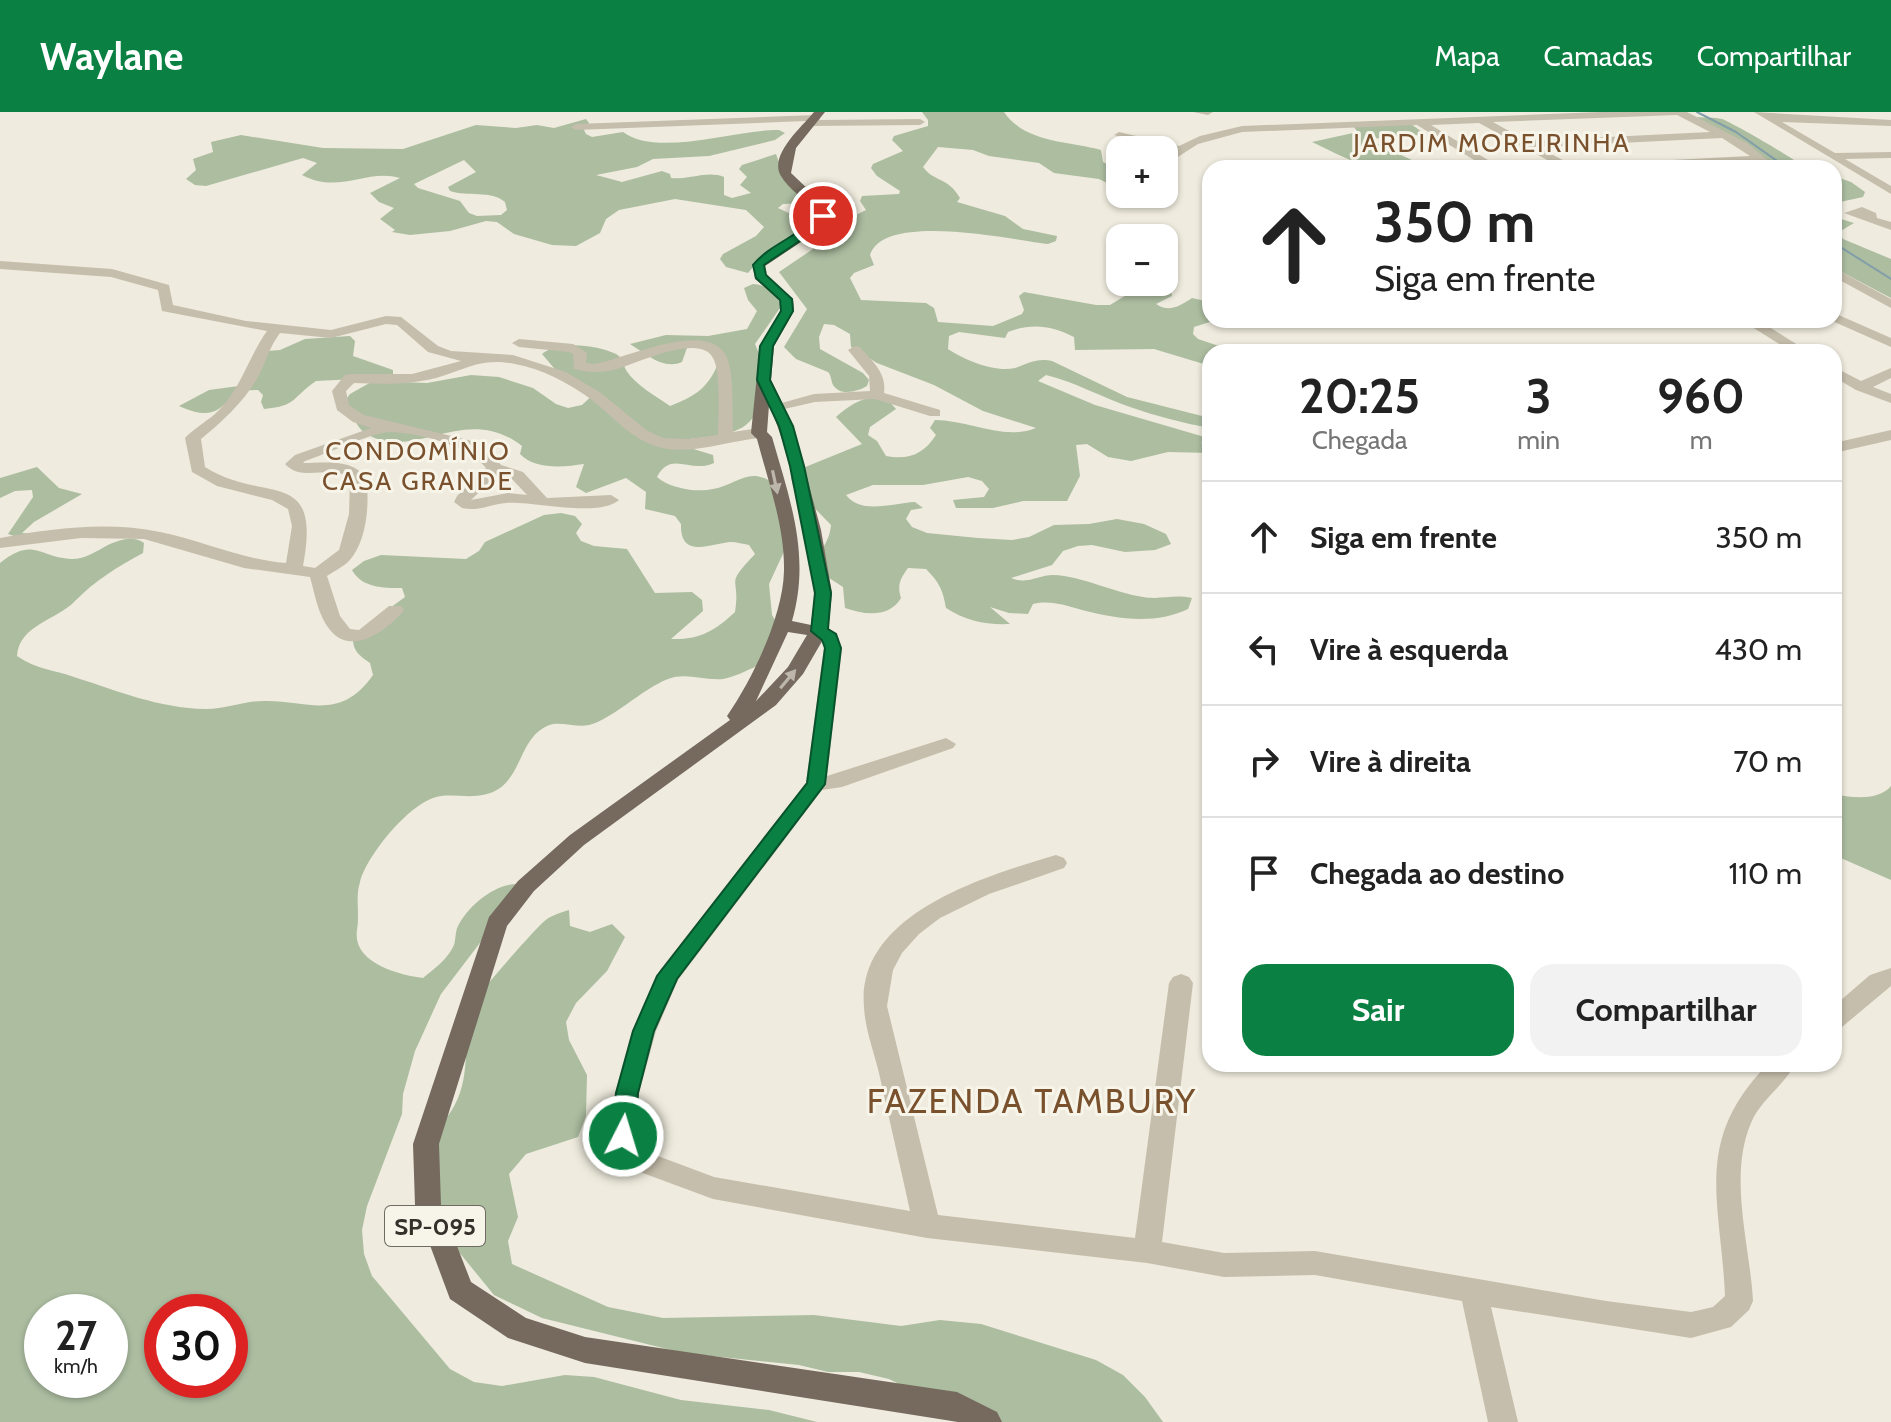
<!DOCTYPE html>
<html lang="pt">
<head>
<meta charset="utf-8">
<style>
	body { margin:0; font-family:Cabin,sans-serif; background:#f2f2f2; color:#222; height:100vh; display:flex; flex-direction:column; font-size:30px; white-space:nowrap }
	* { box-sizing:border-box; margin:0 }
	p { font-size:26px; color:#767676 }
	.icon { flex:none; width:44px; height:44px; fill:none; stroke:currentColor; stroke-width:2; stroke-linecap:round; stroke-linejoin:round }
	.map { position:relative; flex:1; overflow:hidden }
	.sheet { position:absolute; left:1202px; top:232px; width:640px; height:728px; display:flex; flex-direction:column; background:#fff; border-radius:24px; box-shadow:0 2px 6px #0004 }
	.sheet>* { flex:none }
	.guide { position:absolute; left:1202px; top:48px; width:640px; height:168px; border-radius:24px; box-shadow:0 2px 6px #0004; background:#fff; color:#222; overflow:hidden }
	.buttons { position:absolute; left:1106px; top:24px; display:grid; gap:16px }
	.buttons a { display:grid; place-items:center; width:72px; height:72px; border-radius:16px; background:#fff; box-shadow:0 2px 6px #0004; font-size:40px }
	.speed { position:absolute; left:24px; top:1182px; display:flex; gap:16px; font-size:40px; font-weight:700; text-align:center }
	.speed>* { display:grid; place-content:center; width:104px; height:104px; border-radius:50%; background:#fff; box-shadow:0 2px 6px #0004; line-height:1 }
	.speed small { font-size:20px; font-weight:400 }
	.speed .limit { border:12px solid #d22; background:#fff; color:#111 }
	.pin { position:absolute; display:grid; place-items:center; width:68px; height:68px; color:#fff; margin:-34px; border:4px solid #fff; border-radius:50%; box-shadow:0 2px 8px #0007 }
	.me { position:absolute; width:88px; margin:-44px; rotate:5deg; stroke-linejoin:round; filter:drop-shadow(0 0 6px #0008) }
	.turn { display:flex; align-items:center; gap:28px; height:168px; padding:0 40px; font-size:36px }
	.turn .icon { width:104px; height:104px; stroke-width:2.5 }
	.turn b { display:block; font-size:56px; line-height:68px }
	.eta { display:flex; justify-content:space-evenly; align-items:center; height:136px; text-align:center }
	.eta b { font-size:48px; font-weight:700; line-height:56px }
	.button { display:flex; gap:16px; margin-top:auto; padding:16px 40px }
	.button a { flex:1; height:92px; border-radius:24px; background:#0b8043; color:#fff; font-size:32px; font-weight:700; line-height:92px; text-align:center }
	.button a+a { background:#f2f2f2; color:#222 }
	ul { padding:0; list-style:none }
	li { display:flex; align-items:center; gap:24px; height:112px; padding:0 40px; border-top:2px solid #e0e0e0 }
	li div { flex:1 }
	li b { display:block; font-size:30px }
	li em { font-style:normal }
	header { display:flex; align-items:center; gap:48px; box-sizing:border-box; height:112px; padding:0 40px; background:#0b8043; color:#fff }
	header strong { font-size:38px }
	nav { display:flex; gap:44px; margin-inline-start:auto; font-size:28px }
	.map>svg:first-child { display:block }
	.green { fill:#acbda0; fill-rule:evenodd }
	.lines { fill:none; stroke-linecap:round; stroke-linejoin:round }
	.stream { stroke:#819ea9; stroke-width:2 }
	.minor { fill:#c6beac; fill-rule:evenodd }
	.major { fill:#756a5d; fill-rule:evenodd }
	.oneway { fill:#bcb6ab }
	.route { fill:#0b8043; stroke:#07532c; stroke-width:2 }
	.labels { text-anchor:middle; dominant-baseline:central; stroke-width:6; stroke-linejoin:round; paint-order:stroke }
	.shield { fill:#f7f4ea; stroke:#6f6b64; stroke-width:2 }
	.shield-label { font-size:24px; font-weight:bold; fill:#35302a }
	.far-quarter-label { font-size:26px; letter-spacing:2px; fill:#7a512d; stroke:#f7f4ea }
	.near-neighbourhood-label { font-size:34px; letter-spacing:2px; fill:#7a512d; stroke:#f7f4ea }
</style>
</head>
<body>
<header>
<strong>Waylane</strong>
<nav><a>Mapa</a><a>Camadas</a><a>Compartilhar</a></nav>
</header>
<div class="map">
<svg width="1891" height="1310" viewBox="0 0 1891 1310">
	<rect width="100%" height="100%" fill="#efebde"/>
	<!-- green -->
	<path class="green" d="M922,0H1004C1025,31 1067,29 1101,38L1103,50L1120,59V82H1149L1164,86C1143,90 1128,93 1110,78L1113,74L1099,67L1054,61L1039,51L989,44L973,38L938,35L923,55C935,71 947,64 960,86L957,90L1005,104L1023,117L1057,124L1056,129L1048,132C1013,128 884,99 870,143L874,153L854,161L850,166L861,188L926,191L934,196L938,210L993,214L1022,202L1024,198L1019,184L1024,180L1096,193H1110L1133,179L1158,176L1171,178L1172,184L1156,192C1169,201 1180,194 1192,186L1210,190V208H1216L1194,215L1193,222L1198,227L1237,240H1210V253H1207L1154,237L1075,238L1074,225C1052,213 1030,211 1008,220L1005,226L959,220L949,224L948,237C964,248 996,261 1015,256C1030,251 1036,246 1052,249L1127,285L1210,306V316C1183,311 1156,304 1130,295C1101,285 1075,270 1046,263L1038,269L1095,293L1208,326L1201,331L1210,333V341L1168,340L1131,349L1108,345L1087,332L1076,333L1080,364L1067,389H1023L993,396H956L953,388L984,385L989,377L982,369L968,365L923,373H873L846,383C861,403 893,391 915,390L923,396L911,398L906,407L912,415L927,421L978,426L1012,428L1029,425L1054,413L1089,412L1117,407L1144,412L1166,422L1171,432L1155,438L1125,440L1092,433L1078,434L1063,439L1052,453L1011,466C1026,473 1039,463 1053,463C1082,464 1115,481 1143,485C1162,488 1172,482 1192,486L1188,497C1155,513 1117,507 1082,498C1064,493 1051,488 1033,492L1028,502L1009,501L990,495L1010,512C986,513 966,509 946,496C943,478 939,470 926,457L908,456C900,467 897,473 901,486C889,506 865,503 845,496L843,475L820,460C817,434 829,435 831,413L793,374L791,366L798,358L862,332L836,305C852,290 879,274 896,297L870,315L868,323L877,329L886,344C908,348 923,343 936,323L930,316L935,308C968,308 1004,329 1036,316L983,299L934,273L877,251L851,235L850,222L834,213L824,212L819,225L820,237L863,261L869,268L867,274C858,279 841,285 833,273C831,268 831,263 828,260L796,247L784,235L807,197L779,160L813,137L828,117L866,98L860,89L862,84L899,82L900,79L877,64L871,56L873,52L903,39L892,28L894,24L928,14V8Z
		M1696,5C1705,6 1714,5 1722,7C1733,11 1802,51 1805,56H1776L1746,34Z
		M586,7L589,11L584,18L586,22L592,25L623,20C657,46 737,17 779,18L785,21L775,28L709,44L653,47L637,55L596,63L622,70L662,59L670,62L671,66C689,68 708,58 724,65V83L732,86L751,81L740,73L747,65L739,57L742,53L776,42L786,70L808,91L783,92L778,96L793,103L790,108L800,110L809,100H812L814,105L809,112L759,148L748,161L726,155L720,147L723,142L756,124L764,115L746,98L675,87L619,98L606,107L600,121L576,134L552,133L514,122L497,110L486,109L450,119L410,123L392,120L395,118L380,107L394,96L379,90L370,81L400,66C366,56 340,83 302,63L317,51L303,46L206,74L195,73L186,67L196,58L193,47L213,40L211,30L241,23L323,36L403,37L476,13L516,16L537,13L554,16ZM464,48L476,60L448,75L450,79C468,85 491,78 505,90L507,98L501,103L477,104L469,101L460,89L418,76L414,72Z
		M1411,12L1422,20L1419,23L1368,27L1420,52C1370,63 1355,50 1312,30L1353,21L1361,24L1353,14Z
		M1834,64L1851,70L1865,80L1863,85L1840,90L1841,107L1854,111L1839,120L1843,127L1891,147V186L1834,156Z
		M753,172C766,173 780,180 780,196L755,232L760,244L755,302C743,326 706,324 683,328L687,335L713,343L714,351C690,362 671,338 657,365C669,376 696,381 713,377C737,373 749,353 774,372L787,433L769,472L772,503L778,513L757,554C746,559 734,565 723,567C704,569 686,560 668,567C642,577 611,608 589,613C576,616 558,608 547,614C521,626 522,660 500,676C481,689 461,682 441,684C412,687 367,743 360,770C355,786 360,802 357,818C352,851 399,863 423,866C434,857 448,847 454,833C456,827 455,820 458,814C469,792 500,767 524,773L441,882L415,939L403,982L402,1002L367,1094L362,1118L364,1142L372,1164L450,1257L474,1270L502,1274L565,1263L594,1265L681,1288L769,1298L817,1310H0V451C34,424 39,446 72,447C85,447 97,439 108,433C119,428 133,423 144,431L143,441C117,455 96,468 75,489C57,508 19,513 17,544C35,557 54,558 74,565C118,579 158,596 206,597C227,597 246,588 267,589C312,590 341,608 373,563L370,551C358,543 352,538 353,523L405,485L402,476C383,476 362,476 352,458L364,449L381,443L466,447L479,439L485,430L544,403L561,401L575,404L582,412L576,421L581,429L594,434L627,437L655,481L692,480L702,488L703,499L671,527C699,528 715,519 735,500C741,463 723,476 755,442L749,433C743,432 737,430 730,430C710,432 680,447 681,412L675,404L645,397L646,380L626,366L586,381L576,375L584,352C564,355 535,358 520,342L522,334C464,289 414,352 365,321C356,315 350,298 345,289L350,282L373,269L427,271L471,263L499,265L533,276L556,292L568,296L582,293L597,279L559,262L542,242C559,228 597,233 616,242C623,246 623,252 626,258C635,273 656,284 670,294C694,285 708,276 718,252L713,238L688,233L682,250C663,258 646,242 630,232L666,223L708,224L747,217L757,199L748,188L744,176ZM42,1200H110V1268H42ZM162,1200H230V1268H162Z
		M350,224L355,229L353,244L393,258V265L316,269C292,285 298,294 264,297L261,290L263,283L258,278C218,276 230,317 179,294L209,278L239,274L263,254L255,240L280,238L305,227Z
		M37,355L59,376L82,382L34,410L22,421L35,422L20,426L8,422L33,385L32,378L15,379L0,386V366Z
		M1891,674V768L1834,743V682C1851,686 1879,689 1891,674Z
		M569,798L570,814L590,820L612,812L625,825L607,859L576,891L566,910L569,928L587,963L586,1004L578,1025L526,1042L509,1062L518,1105L508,1129L512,1152L608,1195L663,1206L814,1203L901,1214L940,1208L981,1212L1096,1248L1123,1263L1145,1285L1163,1310H996L943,1293L889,1267L859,1260H828L799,1253L683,1241L542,1206L494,1183L450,1129L439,1108L433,1021C479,977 458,944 474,890C476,884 539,812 547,807C553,803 562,800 569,798Z"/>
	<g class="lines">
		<!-- stream -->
		<path class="stream" d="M1697,0L1736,20L1787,56
			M1834,131L1891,167"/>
		<!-- minor -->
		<path class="minor" d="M1193,0H1213L1208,3Z
			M1600,0H1687L1747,31L1771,51L1765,54L1758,50L1562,56L1479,11L1431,13L1501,56H1487L1417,13L1242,20L1198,32L1170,50L1164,47L1173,39L1114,23L1119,20L1179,34L1200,24L1242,14ZM1677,3L1710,20L1527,29L1493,10ZM1722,26L1750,44L1572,53L1538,35Z
			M1754,0L1891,8V14L1782,10L1835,41L1891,40V46L1845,47L1891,74V82Z
			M816,3L820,8L920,7L925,10L920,13L811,14L807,9L576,18L571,15L576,12Z
			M1862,95L1876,101L1877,106L1891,110V118L1844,101Z
			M0,149L112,157L169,173L173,193L246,209L331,218L386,204L401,205L438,234L451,239L513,243L566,260L601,281L646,318L663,326L688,327L718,323C718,304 721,264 714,248C703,219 638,251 617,257C602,261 589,261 574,257L573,242L569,240L519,235L512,231L519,227L573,232L587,241L586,251L594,252C626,247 718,201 729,252C734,273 732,298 733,320L759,316L767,321L759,326C730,329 697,341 668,337C635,332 616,307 592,288C569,271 542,257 515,252C477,244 462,261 427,268C403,273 378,272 354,271L346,279L349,293L364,303L472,329L489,338L501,353L523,360L547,386L611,383L619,388C598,406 533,389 506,391C492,392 477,400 462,396L454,390L457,384L486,356C469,334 417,320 389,320C371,321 324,343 305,349L303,351C325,351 352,346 366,366C370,390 367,430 349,449C343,455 334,459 327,464L340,504L350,517L359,518L389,494H401L404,498C388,518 352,545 330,518C318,503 315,483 310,465L244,456L144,427L81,426L0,436V426C52,416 109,409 160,420C204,429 240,447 286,451L292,414L288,397L272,388L217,374L192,360L185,326C195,315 210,308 220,297C242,274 249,244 267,219L162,199L158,178L111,165L0,157ZM386,212L397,213L428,240L461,249L412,262H350L345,263L332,279L337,298L353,310L371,316L295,343L285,352C302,371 331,352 350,366L349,402L339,438L315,456L303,454C322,353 265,393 205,355L201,327C224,308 246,288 260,261C267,247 270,234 280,221L331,226ZM498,362L511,366L527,383L508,381L471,388Z
			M1834,156L1891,187V196L1834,165Z
			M1834,201L1891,226V235L1830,208H1834Z
			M1741,208H1758L1809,240H1792Z
			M855,234L860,235C872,249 887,261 884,281L940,298V304H930L875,287L815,290L771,300V294L814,282L870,279L869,264L848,238Z
			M1834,255L1861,269L1891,256V266L1873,275L1891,282V291L1856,278L1834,265Z
			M1891,318V328L1834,341V331Z
			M819,514L836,522L842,536L827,664L946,626L956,632L953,636L842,675L822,678L678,868L656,919L639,981L636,1022L650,1041L714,1065L910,1099C900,1053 889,1007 879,961C874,940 865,917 864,895C856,801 986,764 1056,743L1064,746L1067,751L1064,756L989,782L940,806L919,822L902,841L893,858L887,894L938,1103L1135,1126L1169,871L1173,865L1181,862L1189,865L1193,871L1162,1130L1224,1141L1315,1139L1606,1189L1691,1200L1713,1195L1725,1184C1721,1089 1692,1029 1768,952H1795C1784,974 1761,987 1751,1011C1728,1065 1750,1133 1753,1189L1749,1198L1731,1215L1691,1226L1491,1195L1518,1310H1488L1462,1189L1315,1163L1224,1165L1147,1151L927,1126L713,1087L632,1057L610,1024L615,981L632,919L660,858L806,671L824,536L822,529L810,519Z
			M1891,856V874L1842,915L1834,917V894L1870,863Z"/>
		<!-- major -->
		<path class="major" d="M814,0H825L796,36L791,61L830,98L819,118L765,154L766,163L793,187L794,199L774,234L771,268L793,314L821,418L832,481L828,519L803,562L776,593L584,733L534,779L507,814L439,1032L441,1093L471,1170L526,1206L585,1225L957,1280L997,1300L1002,1310H958L585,1251L508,1226L450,1187L415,1093L413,1032L489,805L518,769L570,723L730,608L727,604C753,566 783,504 784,459C785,415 768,369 757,327L751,321L760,234L780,199V188L755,167L753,153C772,132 808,127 818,99C807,89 788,77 781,64C768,43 803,14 814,0ZM769,293C788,335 814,436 814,482C814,492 812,503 811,513L792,509C811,444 790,388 772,325L767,320ZM788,520L807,523L788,555L756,589Z"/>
	</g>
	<!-- one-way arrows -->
	<defs><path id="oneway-solid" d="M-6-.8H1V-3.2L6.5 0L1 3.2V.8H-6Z" transform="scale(2)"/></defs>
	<g class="oneway">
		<use href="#oneway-solid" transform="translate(775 370) rotate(78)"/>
		<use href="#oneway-solid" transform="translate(788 567) rotate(-50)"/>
	</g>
	<!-- route -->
	<path class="route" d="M819,102L828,104L819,116L764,153L766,163L792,187L793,199L773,234L770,268L793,314L804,354L831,481L828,517L836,522L841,536L825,672L677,867L654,919L638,981L635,1024L632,1030L623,1033L615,1030L612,1024L616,981L633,919L657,864L807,671L825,536L822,528L811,519L815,481L790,354L779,314L757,268L760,234L781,199L780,188L756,166L753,153C771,131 801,124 819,102Z"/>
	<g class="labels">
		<!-- shield labels -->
		<rect class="shield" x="385" y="1094" width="100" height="40" rx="6"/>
		<g class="shield-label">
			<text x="435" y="1114">SP-095</text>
		</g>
		<!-- far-quarter labels -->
		<g class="far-quarter-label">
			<text x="1492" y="31">JARDIM MOREIRINHA</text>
			<text x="418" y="339">CONDOMÍNIO<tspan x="418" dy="30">CASA GRANDE</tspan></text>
		</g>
		<!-- near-neighbourhood labels -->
		<g class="near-neighbourhood-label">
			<text x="1032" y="989">FAZENDA TAMBURY</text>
		</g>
	</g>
</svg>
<div class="buttons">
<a>+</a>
<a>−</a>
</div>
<div class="speed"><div>27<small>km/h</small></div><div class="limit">30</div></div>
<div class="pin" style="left:823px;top:104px;background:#d93025"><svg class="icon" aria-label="arrive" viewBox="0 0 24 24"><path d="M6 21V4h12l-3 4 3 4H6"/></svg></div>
<svg class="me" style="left:623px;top:1024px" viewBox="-20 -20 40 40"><circle r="17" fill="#0b8043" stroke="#fff" stroke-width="3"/><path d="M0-11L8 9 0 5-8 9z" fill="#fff"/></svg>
<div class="guide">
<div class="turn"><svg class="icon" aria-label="ahead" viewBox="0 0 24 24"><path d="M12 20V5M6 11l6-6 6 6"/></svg><div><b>350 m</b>Siga em frente</div></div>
</div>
<section class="sheet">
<div class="eta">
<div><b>20:25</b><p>Chegada</p></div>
<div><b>3</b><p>min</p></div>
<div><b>960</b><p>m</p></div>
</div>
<ul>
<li><svg class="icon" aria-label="ahead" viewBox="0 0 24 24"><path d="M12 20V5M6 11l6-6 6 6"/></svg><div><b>Siga em frente</b></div><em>350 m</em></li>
<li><svg class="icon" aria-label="left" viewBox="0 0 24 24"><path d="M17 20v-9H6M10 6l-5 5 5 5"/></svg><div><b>Vire à esquerda</b></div><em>430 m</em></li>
<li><svg class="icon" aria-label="right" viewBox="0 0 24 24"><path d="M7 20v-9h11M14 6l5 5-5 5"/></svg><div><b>Vire à direita</b></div><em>70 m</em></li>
<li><svg class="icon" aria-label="arrive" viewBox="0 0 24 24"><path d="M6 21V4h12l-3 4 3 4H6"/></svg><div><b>Chegada ao destino</b></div><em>110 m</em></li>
</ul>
<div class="button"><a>Sair</a><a>Compartilhar</a></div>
</section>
</div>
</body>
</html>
